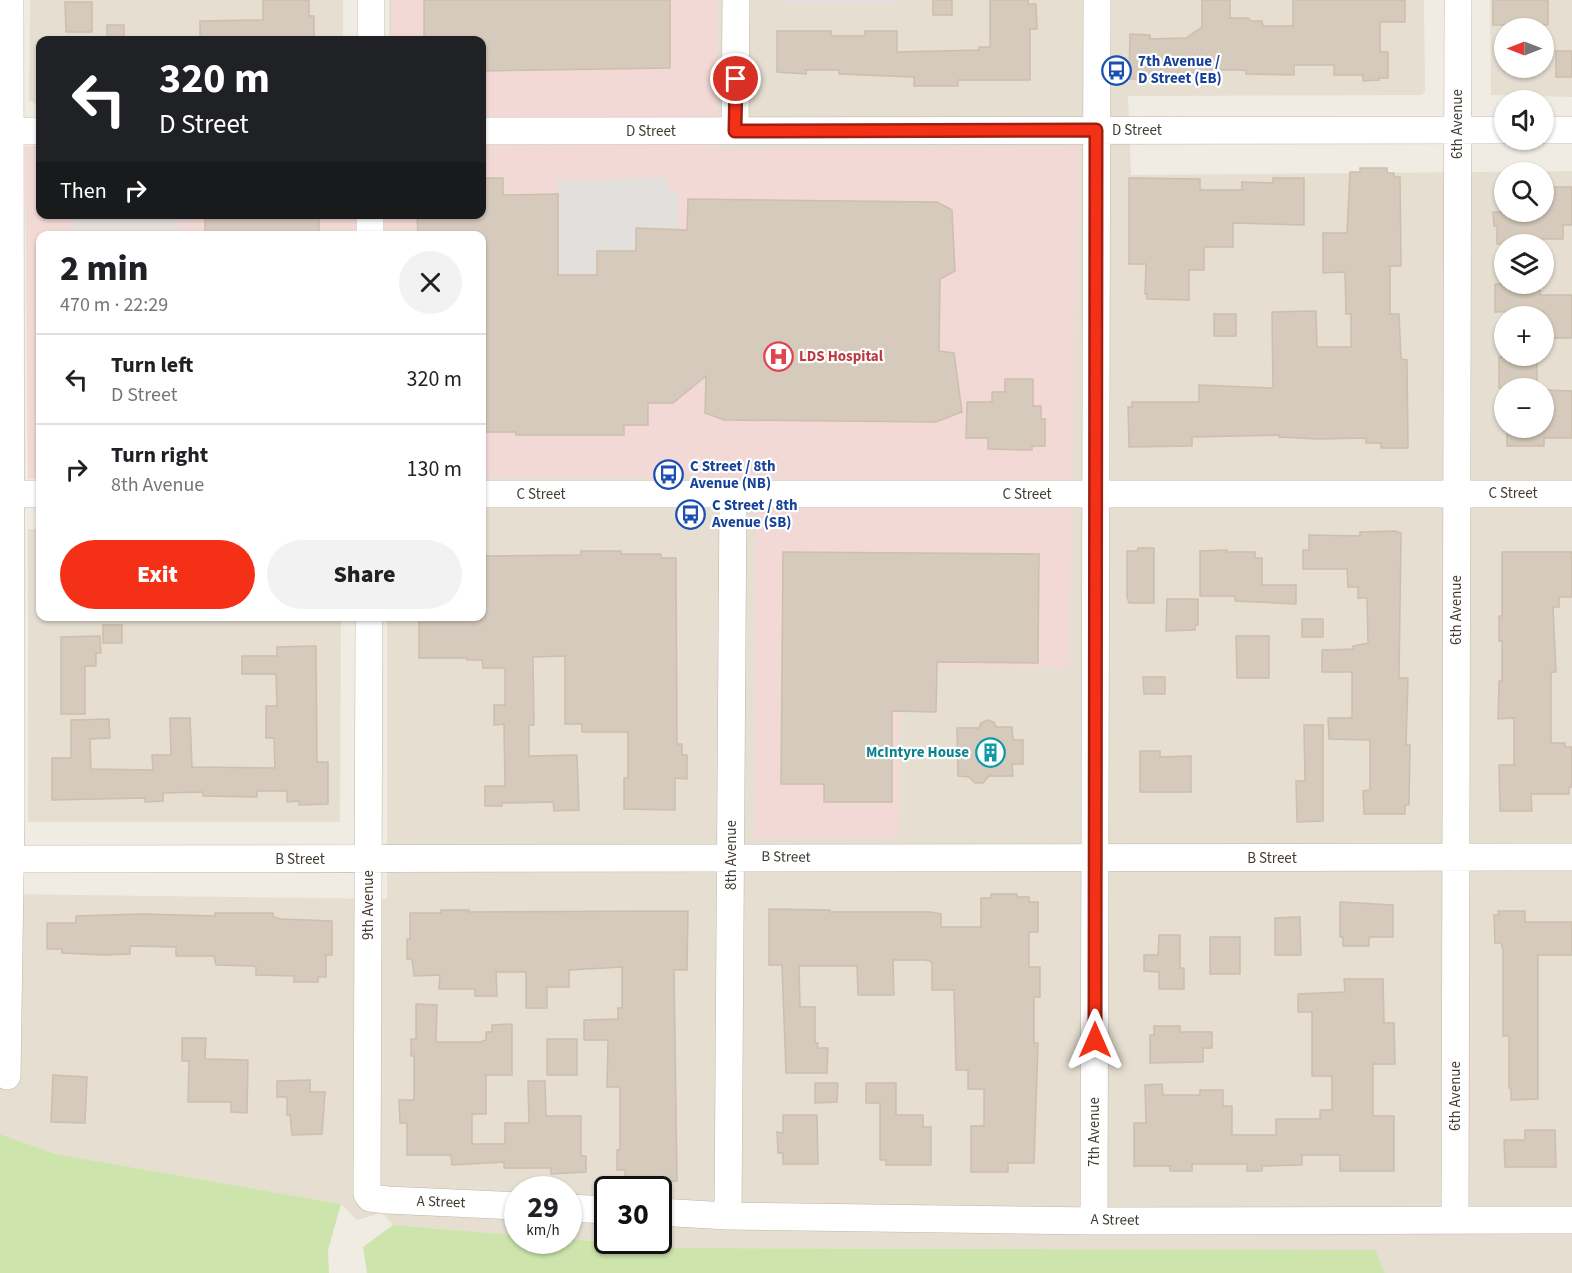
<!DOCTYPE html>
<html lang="en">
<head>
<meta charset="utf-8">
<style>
	body { margin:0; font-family:"Source Sans 3",sans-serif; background:#f2f2f2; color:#202124; height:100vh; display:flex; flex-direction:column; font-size:22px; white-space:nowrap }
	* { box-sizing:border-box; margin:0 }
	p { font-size:20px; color:#757577 }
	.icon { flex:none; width:33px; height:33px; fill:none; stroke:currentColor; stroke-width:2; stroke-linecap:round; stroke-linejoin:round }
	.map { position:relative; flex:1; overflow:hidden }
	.drawer { position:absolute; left:36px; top:231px; width:450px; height:390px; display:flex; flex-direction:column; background:#fff; border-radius:12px; box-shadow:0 2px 4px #0004 }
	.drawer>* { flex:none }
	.hud { position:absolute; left:36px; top:36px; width:450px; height:183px; border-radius:12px; box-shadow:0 2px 4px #0004; background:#202124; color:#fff; overflow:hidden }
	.needle { width:39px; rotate:270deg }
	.controls { position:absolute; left:1494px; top:18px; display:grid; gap:12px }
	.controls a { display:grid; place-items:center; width:60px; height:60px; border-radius:50%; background:#fff; box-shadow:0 2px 4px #0004; font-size:30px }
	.speed { position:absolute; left:504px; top:1176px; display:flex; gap:12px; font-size:30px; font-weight:700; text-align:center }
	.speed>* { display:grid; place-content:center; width:78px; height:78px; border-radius:50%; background:#fff; box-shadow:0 2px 4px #0004; line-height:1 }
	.speed small { font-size:15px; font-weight:400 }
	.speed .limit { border:3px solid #111; border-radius:9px; background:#fff; color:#111 }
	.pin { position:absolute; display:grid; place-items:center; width:51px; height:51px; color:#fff; margin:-26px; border:3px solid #fff; border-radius:50%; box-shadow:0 2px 6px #0007 }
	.me { position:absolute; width:66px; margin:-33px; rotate:0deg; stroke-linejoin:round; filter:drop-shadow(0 0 4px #0008) }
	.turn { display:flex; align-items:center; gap:21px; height:126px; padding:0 24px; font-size:27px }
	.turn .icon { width:78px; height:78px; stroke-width:2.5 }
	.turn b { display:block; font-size:42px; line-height:51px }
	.then { display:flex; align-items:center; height:57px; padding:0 24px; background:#0003; gap:12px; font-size:22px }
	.round { display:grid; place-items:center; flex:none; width:63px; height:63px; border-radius:32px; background:#f2f2f2 }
	.head { display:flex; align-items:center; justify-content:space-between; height:102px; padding:0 24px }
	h1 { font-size:36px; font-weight:800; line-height:45px }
	.primary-button { display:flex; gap:12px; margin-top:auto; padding:12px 24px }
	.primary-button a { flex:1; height:69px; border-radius:36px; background:#f43117; color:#fff; font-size:24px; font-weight:800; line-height:69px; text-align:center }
	.primary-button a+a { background:#f2f2f2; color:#202124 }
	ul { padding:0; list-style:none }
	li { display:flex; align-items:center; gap:18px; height:90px; padding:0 24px; border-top:2px solid #e0e0e0 }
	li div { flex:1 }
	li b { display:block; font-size:22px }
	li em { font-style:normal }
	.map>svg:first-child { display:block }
	.residential { fill:#e5ded1; fill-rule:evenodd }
	.medical { fill:#f2d9d6 }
	.green { fill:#cde5ac }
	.parking { fill:#e2dfdc }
	.building { fill:#d5cabc; stroke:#cdbfac; stroke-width:1.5 }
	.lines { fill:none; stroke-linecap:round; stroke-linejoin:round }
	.minor-casing { stroke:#bfb7a9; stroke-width:28 }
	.minor { stroke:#fff; stroke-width:27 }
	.route-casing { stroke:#9f200f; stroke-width:15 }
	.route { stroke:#f43117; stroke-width:10 }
	.labels { text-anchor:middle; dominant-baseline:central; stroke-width:4.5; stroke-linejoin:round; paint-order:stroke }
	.transit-label { font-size:15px; font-weight:bold; fill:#164399; stroke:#fff; text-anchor:start }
	.street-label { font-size:15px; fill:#433c34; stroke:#fff }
	.health-label { font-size:15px; font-weight:bold; fill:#be3a42; stroke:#fff; text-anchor:start }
	.culture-label { font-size:15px; font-weight:bold; fill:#0d838f; stroke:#fff; text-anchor:end }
</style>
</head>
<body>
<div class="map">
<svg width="1572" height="1273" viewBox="0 0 1572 1273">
	<rect width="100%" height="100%" fill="#f1ece3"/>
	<!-- residential -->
	<path class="residential" d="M30,0H343V40H40V104H35L29,100Z
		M389,0H1424L1425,91L1422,95L1128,96L1131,175L1572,171V1273H1385L1374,1250L679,1248L569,1239L568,1190H518L517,1235L393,1225L382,1213L357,1220L341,1204L56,1154L0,1134V894L387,899V617L482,616V40H389ZM1504,172H1544V212H1504ZM1504,244H1544V284H1504ZM1504,316H1544V356H1504ZM1504,388H1544V428H1504ZM608,1190H658V1240H608Z
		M1490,0H1572V97L1491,95ZM1504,28H1544V68H1504Z
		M28,529H40V616L341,617L340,822H28Z"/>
	<!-- medical -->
	<path class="medical" d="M394,0H717V149L1078,147L1069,667L900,666L899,838H755V477L482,478V236H40V479H28L25,146H40V214H482V40H394Z"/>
	<!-- green -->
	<path class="green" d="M0,1134L56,1154L341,1204L328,1250L329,1273H0Z
		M393,1225L517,1235L518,1240L569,1239L679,1248L1375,1250L1385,1273H367L363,1247Z"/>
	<!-- parking -->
	<path class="parking" d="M777,0H901V3H777Z
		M666,178L670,190L678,194L679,229L636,228V251L597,277L558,275V180Z
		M73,215H178V235H73Z"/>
	<!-- building -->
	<path class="building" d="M263,0H309V16H314V40H200V21L263,20Z
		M424,0H670V68L482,71V40H424Z
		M933,0H952V15H933Z
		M990,0H1028V4H1036L1037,29H1030V80H958V86H914V77L839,74V70H806V74L777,72V31H831V36H865V31H897V52L979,50V47H990Z
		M1202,0H1230V18H1248L1251,21H1262L1263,26H1293V0H1405V22H1380V52H1388V78H1379V80L1363,81V75H1334V65H1294V75L1246,74V70H1207V73H1183V79H1129L1130,34L1150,35V39L1186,38L1202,27Z
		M1493,0H1548V25H1493Z
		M65,2H92V32H66Z
		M107,25H124V40H107Z
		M1556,51H1572V77H1556Z
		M1360,168H1387V173H1394V177H1400L1401,266H1390V314H1399L1401,359L1407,360L1408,448H1381V443H1366V438L1318,439L1279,437V435L1192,437V446L1129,447L1128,407H1132V402H1199V385L1273,388L1272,312L1316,311L1317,347H1351V314H1346L1345,272L1323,273V233H1347L1350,172H1360Z
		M482,178H503V195L558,194V275H597V251H636V228L687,230L688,199L937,202L952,210L955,271L940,279L939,351L954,353L962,412L936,422L724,420L705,413L706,376L673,403H648V425H624V435H516V432H482V236H418L417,214H482Z
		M1129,178L1200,179V190H1242V182L1273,183V178H1304V225L1233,223V247H1204V270H1189V300L1147,299V294H1145L1146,264H1129Z
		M1544,187H1572V225H1563V239H1529L1530,244H1497V226H1494L1493,212H1544Z
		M205,214H319V236H205Z
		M1495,284H1540V295H1572V338H1544V311L1495,312Z
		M1214,314H1236V336H1214Z
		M1537,356V388H1499V357Z
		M1005,379H1033V406H1041V419H1045V446H1032V450L988,449V438H966L967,402H992V392H1005Z
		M1544,390L1572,391V438H1544V446H1507V428H1544Z
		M1395,531L1401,533L1399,678H1408L1406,745H1410L1409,805H1405V814H1364L1363,791L1370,790V740L1329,739L1328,718H1352V672H1322V650L1353,649V646L1368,643L1367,598H1358V587H1348L1347,569H1303V550H1309V535L1360,536V532Z
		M1138,548H1154V603H1129L1127,597V551H1138Z
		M1227,550V552H1255V558H1262V585H1296V604L1235,601V596H1200V551Z
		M581,551H621V554H661V558H676L677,744H682V755H687V779L675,778V810L624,809V778H628V732H582V724H565V656L533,657L534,725H529V756L577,755L579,810L554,811L553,802L502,803V806H485V786H505L504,724L494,725V705H505V668H483L482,660H467V658H419V616H482V556L581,555Z
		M783,552L1039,554L1038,663L937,662L936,712L892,711V802H824V784H781Z
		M1502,552H1572V597H1559V607H1553L1556,672H1551V743H1565V747H1572V787H1569V794H1531L1532,811H1500L1499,765H1514V718L1498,719L1499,681H1502V641H1499V616H1502Z
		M1167,599H1198V625H1195V630L1166,631Z
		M1302,619H1323V637H1302Z
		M103,625H122V643H103Z
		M100,636L101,653H96V666H85V714H61V637Z
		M1236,636H1269V678H1237Z
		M316,646L317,762H328V804L299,805V801L287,802V791H257V797L203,796V792L163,793V801L145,802V798L52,800V758H71V720L109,719L110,738L90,739L91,769L153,770L152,755H171L170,718H190L192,767L275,768L274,738H266V706H277L276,674H242V656H277V647Z
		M1143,677H1165V694H1144Z
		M987,720L994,722L996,727H1012L1013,740H1023V764H1012L1013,776H989L983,783H975L969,777L958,776L957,728H979L981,723Z
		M1304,725H1323V821L1297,822L1296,781H1305Z
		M1140,751H1160V757L1191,756V792H1140Z
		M991,894H1017V897H1029V902H1038V932H1029V967H1040V997H1034V1043H1038L1034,1163H1008V1172H971V1126H984V1089H968V1070H956L954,990H932V962L926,960H893L894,995H858L857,966H799L800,1007H815V1043H818L817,1048H828L827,1073H786L782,965H769V909L830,910V912H930L941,914V927H981V898H991Z
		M1340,902L1393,905V937H1369V946H1343V937H1340Z
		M441,910H469V912L688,911L687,970H674L677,1181H625V1170H617V1150H620V1087H607L608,1040H584V1020L618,1019V1008H622V967L569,970V987H547V1008H526V972H496L497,996H475V989H439L440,975L414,976L412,959H407V939H410V913H441Z
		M1498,911H1525V922H1572V955H1538V1099L1511,1100V1088H1509V1036H1503V950L1501,943H1495L1494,915H1499Z
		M215,913H273V917L281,919L332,921V955H326V977H318V982H294V976L256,975V967L252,966L216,965L214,956H176V947L130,946V954L105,955L62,953V949H47V923H76V916L142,914L215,916Z
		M1300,917L1301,955H1275V918Z
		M1159,935H1180V968H1184V989H1159V972L1144,971V955H1158Z
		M1210,937H1240V974H1210Z
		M1344,979H1383L1384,1023H1394L1395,1064H1373V1116H1394V1171H1340V1155H1302V1165L1262,1166V1171H1247V1164H1192V1171H1170V1166H1134V1123H1146L1145,1085L1162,1084L1163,1095H1200V1090H1223V1106H1232V1135H1276V1119H1320V1110H1332V1076H1312V1012H1298V994L1345,992Z
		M416,1004L437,1005L436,1042H480L486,1040V1032H492V1025L512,1024V1075H486V1114H472V1144H505V1123H529L528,1081H545L546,1116H581V1156H586V1172L551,1174V1168H504V1162L452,1165L451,1155H407V1123H400L399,1100H414V1056H411V1039H416Z
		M1154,1026H1180V1032H1212V1048H1203V1062L1150,1063V1035H1154Z
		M182,1038H206L205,1059L248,1060L247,1113L231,1112V1102H188L189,1061H182Z
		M547,1039H577V1075H547Z
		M53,1075L87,1077L85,1123L51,1122Z
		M310,1080V1092H325L322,1134L292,1135L290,1115H287V1097H277V1081Z
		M815,1083H838L837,1102L815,1103Z
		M866,1083H896V1115H923V1127H931V1165H886V1160H880V1103H866Z
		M783,1115H817L818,1164H783V1153H778L777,1132L783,1133Z
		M1525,1130H1555L1556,1167H1505L1504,1140H1525Z"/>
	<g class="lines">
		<defs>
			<path id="minor" d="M371,40V0
				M1544,130H1572
				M0,131H40
				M482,131L1504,130
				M735,131L736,0
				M370,236V214
				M0,494H40
				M482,494H1572
				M369,616L367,1194L370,1198L387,1200L518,1206
				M0,859L1572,857
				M7,1076L11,813L10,0
				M568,1208L608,1210
				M658,1212L728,1216L1094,1221L1572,1220
				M728,1216L733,494
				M1455,1220L1458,0
				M1094,1221L1097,0"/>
		</defs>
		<!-- minor casing -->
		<use href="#minor" class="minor-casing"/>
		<!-- minor -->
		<use href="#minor" class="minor"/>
	</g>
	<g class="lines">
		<defs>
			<path id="route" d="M736,79L735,131L1096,130L1095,1040"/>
		</defs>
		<!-- route casing -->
		<use href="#route" class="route-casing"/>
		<!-- route -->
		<use href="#route" class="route"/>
	</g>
	<!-- icons -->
	<defs>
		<symbol id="bus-ring" viewBox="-11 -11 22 22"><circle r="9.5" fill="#fff" stroke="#1a4fb4" stroke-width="1.5"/><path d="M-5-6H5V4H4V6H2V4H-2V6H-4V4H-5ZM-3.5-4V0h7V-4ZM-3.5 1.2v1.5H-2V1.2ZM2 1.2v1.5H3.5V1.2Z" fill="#1a4fb4"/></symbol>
		<symbol id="hospital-ring" viewBox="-11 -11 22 22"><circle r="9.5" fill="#fff" stroke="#e0444e" stroke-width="1.5"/><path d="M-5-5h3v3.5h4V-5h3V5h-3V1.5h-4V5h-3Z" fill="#e0444e"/></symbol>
		<symbol id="building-ring" viewBox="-11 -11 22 22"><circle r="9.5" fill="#fff" stroke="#0f9aa8" stroke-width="1.5"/><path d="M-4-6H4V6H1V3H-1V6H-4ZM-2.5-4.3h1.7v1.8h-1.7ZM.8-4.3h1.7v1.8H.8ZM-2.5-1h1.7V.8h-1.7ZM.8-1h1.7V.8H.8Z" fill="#0f9aa8"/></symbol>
	</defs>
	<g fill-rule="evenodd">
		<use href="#bus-ring" x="1100" y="54" width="33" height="33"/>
		<use href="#hospital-ring" x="762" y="340" width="33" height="33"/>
		<use href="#bus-ring" x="652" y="458" width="33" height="33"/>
		<use href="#bus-ring" x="674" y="498" width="33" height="33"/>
		<use href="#building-ring" x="974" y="736" width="33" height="33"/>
	</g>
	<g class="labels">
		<!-- transit labels -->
		<g class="transit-label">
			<text x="1138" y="61">7th Avenue /<tspan x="1138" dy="17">D Street (EB)</tspan></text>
			<text x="690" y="466">C Street / 8th<tspan x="690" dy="17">Avenue (NB)</tspan></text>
			<text x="712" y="505">C Street / 8th<tspan x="712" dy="17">Avenue (SB)</tspan></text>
		</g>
		<!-- street labels -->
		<g class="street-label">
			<text transform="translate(1457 124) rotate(-90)">6th Avenue</text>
			<text x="1137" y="130">D Street</text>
			<text x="651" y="131">D Street</text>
			<text x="1513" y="493">C Street</text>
			<text x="541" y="494">C Street</text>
			<text x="1027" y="494">C Street</text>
			<text transform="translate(1456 610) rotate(-90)">6th Avenue</text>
			<text transform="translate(731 855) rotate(-90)">8th Avenue</text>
			<text transform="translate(786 857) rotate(1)">B Street</text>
			<text x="1272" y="858">B Street</text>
			<text x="300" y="859">B Street</text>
			<text transform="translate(368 905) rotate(-90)">9th Avenue</text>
			<text transform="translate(1455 1096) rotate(-90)">6th Avenue</text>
			<text transform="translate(1094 1132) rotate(-90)">7th Avenue</text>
			<text transform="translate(441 1202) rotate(2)">A Street</text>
			<text transform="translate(1115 1220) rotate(1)">A Street</text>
		</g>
		<!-- health labels -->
		<g class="health-label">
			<text x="799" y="356">LDS Hospital</text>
		</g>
		<!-- culture labels -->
		<g class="culture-label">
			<text x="969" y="752">McIntyre House</text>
		</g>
	</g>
</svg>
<div class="controls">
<a><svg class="needle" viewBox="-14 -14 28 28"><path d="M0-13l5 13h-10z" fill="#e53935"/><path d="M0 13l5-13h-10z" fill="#757577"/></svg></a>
<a><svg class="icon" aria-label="sound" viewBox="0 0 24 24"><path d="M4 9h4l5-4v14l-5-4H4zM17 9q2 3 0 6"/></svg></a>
<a><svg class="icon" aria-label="search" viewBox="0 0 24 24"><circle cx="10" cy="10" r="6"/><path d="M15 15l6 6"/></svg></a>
<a><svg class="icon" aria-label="layers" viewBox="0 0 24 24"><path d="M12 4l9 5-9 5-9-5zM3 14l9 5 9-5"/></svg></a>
<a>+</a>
<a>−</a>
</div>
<div class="speed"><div>29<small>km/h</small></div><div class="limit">30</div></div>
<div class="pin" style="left:736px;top:79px;background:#d93025"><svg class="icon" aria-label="arrive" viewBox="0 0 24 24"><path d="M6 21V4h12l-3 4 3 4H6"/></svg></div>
<svg class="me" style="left:1095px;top:1040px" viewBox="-20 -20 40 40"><path d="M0-17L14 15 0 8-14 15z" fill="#f43117" stroke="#fff" stroke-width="4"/></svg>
<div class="hud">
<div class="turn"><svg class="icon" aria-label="left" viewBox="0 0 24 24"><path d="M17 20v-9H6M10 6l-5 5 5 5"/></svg><div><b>320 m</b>D Street</div></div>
<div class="then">Then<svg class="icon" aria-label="right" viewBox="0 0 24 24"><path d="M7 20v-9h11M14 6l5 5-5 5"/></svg></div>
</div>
<section class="drawer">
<div class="head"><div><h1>2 min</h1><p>470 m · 22:29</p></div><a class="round"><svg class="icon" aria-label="close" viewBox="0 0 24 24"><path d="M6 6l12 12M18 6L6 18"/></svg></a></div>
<ul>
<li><svg class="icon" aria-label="left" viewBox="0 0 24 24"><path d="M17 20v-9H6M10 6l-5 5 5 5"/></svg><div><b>Turn left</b><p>D Street</p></div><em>320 m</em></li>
<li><svg class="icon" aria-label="right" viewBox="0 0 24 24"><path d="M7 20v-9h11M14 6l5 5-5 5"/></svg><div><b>Turn right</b><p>8th Avenue</p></div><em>130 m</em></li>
</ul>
<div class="primary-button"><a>Exit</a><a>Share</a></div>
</section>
</div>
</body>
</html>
